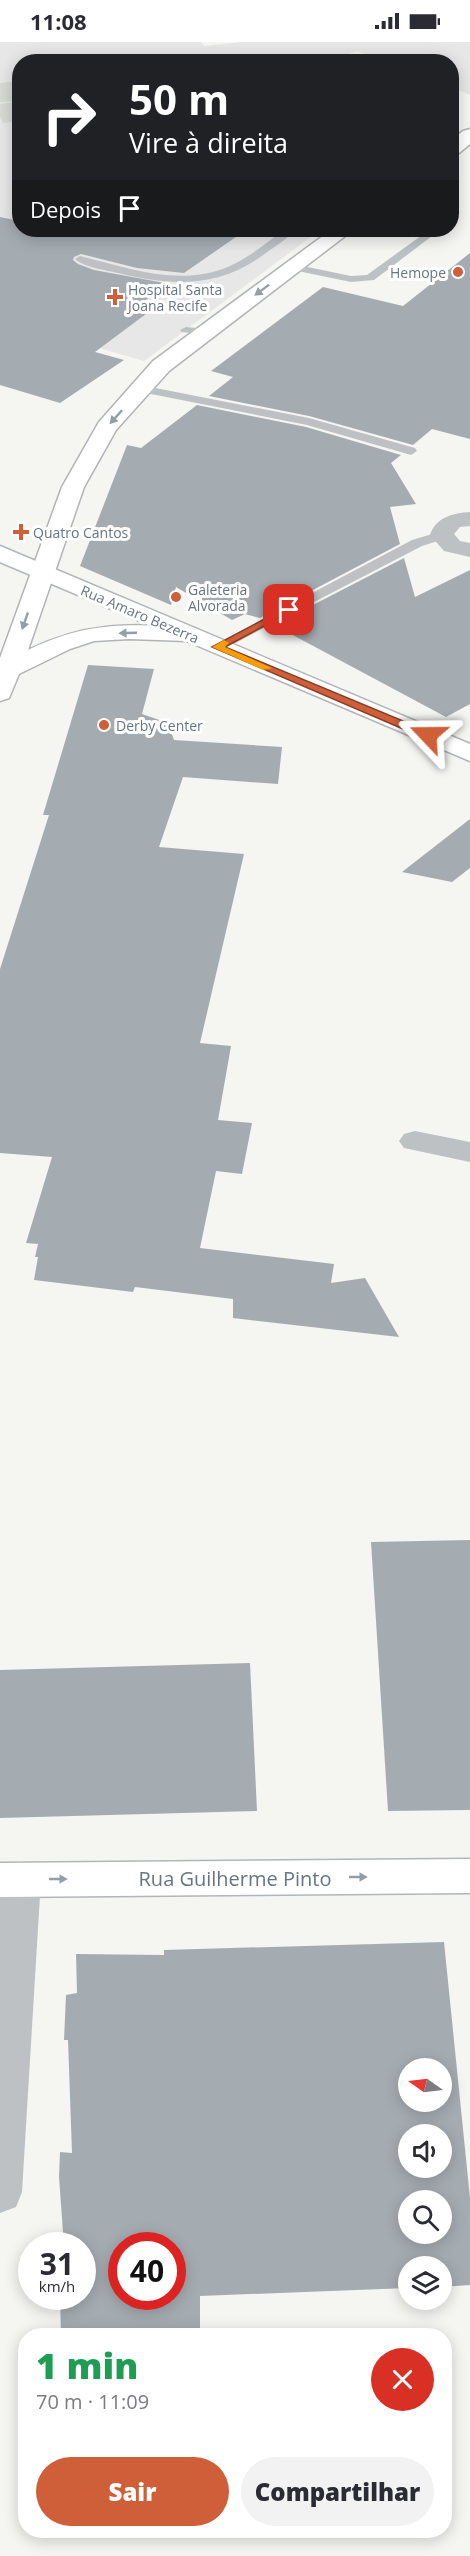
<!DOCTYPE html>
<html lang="pt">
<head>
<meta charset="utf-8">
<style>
	body { margin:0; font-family:"Open Sans",sans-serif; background:#f2f2f3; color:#2b2b33; height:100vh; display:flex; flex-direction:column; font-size:22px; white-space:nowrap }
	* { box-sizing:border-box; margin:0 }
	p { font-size:20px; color:#7c7c81 }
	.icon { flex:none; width:33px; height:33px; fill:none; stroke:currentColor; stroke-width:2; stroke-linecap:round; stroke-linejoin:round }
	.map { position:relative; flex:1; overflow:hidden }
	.sheet { position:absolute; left:18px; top:2286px; width:434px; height:210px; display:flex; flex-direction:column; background:#fff; border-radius:24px; box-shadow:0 3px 15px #0003 }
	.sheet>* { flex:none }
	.hud { position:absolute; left:12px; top:12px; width:447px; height:183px; border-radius:24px; box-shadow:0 3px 15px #0003; background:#202124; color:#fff; overflow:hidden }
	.needle { width:39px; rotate:284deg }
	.fabs { position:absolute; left:398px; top:2016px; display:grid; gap:12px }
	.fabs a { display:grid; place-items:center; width:54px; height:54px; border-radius:50%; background:#fff; box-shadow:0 3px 15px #0003; font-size:30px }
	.speed { position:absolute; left:18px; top:2190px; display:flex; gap:12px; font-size:30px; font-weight:700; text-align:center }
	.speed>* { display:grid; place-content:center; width:78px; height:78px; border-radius:50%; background:#fff; box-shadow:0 3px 15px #0003; line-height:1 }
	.speed small { font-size:15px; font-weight:400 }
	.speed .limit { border:9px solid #d22; background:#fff; color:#111 }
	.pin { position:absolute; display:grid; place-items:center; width:51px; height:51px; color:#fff; margin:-26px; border-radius:12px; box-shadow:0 3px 9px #0006 }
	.me { position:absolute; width:66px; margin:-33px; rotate:293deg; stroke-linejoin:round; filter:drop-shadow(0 0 4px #0008) }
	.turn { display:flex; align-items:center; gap:21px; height:126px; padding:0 18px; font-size:27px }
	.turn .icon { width:78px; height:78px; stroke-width:2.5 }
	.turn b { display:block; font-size:42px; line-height:51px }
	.then { display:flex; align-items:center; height:57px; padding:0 18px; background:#0003; gap:12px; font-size:22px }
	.round { display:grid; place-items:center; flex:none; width:63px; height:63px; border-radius:32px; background:#f2f2f3 }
	.headline { display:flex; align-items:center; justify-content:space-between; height:102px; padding:0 18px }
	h1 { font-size:36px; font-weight:800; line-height:45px; color:#1e9e55 }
	.action { display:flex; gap:12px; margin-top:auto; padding:12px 18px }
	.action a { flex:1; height:69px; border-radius:36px; background:#cf5f39; color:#fff; font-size:24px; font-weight:800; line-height:69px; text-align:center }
	.action a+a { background:#f2f2f3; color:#2b2b33 }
	.status { display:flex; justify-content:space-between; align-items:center; height:42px; padding:0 30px; background:#fff; direction:ltr }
	.status svg { height:16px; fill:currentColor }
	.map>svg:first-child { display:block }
	.built { fill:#e6e7e6 }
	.green { fill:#d5dad2 }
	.building { fill:#a5acb1; fill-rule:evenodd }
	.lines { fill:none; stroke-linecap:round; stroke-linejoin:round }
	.secondary-casing { stroke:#b2b6ba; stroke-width:3 }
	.primary-casing { stroke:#b1b5b8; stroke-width:3 }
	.lane { fill:#bdc1c4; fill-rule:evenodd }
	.street { fill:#bdc1c4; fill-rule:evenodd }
	.secondary { fill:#fff; fill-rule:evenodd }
	.primary { fill:#fff; fill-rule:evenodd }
	.oneway { fill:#959ea6 }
	.route { fill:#cf5f39; stroke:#873e25; stroke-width:1.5 }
	.slow { fill:#f59e0b }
	.poi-dot { fill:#cf5f39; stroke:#fff; stroke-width:2 }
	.labels { text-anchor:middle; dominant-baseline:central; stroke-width:6; stroke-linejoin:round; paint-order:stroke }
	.far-poi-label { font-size:14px; fill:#687580; stroke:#fff; text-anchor:start }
	.far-street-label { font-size:14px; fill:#687580; stroke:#fff }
	.near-street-label { font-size:20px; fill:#687580; stroke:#fff }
</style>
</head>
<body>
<div class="status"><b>11:08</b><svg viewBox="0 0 49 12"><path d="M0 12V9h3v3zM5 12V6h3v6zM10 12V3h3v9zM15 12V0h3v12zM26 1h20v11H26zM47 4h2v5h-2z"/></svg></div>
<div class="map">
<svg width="470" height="2514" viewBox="0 0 470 2514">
	<rect width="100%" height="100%" fill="#f5f5f2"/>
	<!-- built -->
	<path class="built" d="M0,0H201L204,4L242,0H470V53L452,45V20L382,19L357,9L324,20H20V188H320L144,319L0,277Z"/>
	<!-- green -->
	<path class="green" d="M19,39V59L0,60V41Z
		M19,60V79L3,81L0,75V62Z"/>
	<!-- building -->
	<path class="building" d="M0,175L20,179V188H57L86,194L95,188H246L184,231L137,226L81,212L74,215L73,218L78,222L94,228L170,242L144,259L158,263L95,310L124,318L60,361L0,343Z
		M470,211V397L432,387L413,403L309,374L209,354L233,335L211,329L323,245L403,264Z
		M197,363L306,385L401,413L391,421L416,462L390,465L400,502L260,576L245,572L232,578L176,545L171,563L80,524L127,403L141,406Z
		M404,516L415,555L470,528V662L446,675L274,583Z
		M88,623L154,627L142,672L168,681L174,698L282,705L278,742L183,735L159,805L244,812L200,1001L231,1004L218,1078L252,1081L242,1132L216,1129L200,1206L334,1222L331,1241L365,1236L399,1295L233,1276V1257L135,1245L133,1250L34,1238L38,1215H35L38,1202L26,1201L52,1115L0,1111V927L49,773H43Z
		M470,777V826L452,840L402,830Z
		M470,1498V1768L388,1769L371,1500Z
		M250,1621L257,1769L0,1776V1628Z
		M444,1900L470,2156V2243L441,2245V2224H408V2246L200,2254V2294H61L60,2254H82V2204H64L59,2135L60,2110L72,2111L68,1998H64L66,1953L77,1951L76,1912L164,1913V1908ZM408,2026H441V2060H408ZM408,2092H441V2126H408ZM408,2158H441V2192H408ZM122,2204H172V2254H122Z"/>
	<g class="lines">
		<defs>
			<path id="secondary" d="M0,504L470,702V719L0,520Z
				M470,1817V1851L0,1855V1821Z"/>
			<path id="primary" d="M470,87V102L459,111L452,112V98L463,89Z
				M331,188H353L169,329L116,388L84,445L28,608C86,580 125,582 187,585L196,587L199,592L196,597L187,599L129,597L94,599L70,607L19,632L9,656L0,659V616L62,445L99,380L153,319Z"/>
		</defs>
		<!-- secondary casing -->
		<use href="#secondary" class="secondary-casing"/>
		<!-- primary casing -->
		<use href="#primary" class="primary-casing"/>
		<!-- lane -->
		<path class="lane" d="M470,90V96L452,98V92Z
			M284,188H295C288,196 279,202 270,208C221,246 176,245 118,231C105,228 84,225 75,217L80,214C129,226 181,246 230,224C250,215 267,200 284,188Z
			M429,188H440L374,238L351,240L293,228L288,225L293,222L351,234L367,233Z
			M186,285L207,287L213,290L207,293L182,290L180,288Z
			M140,343L309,376L415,406L417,409L411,413L307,383L136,349V345Z
			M442,489L448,493L447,496L422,504L222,608H212L210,605L412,498Z"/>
		<!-- street -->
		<path class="street" d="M470,470V484L460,485L454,492L460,499L470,501V515L444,509L430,493C436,475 453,471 470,470Z
			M415,1089L470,1100V1120L404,1106L399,1099L404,1092Z
			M21,1820L35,1825L41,1837L22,2150L16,2165L0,2171V1849L1,1837L7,1825Z"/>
		<!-- secondary -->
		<use href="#secondary" class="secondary"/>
		<!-- primary -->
		<use href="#primary" class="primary"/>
	</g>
	<!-- one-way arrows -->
	<defs><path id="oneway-solid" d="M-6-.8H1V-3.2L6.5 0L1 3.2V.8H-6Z" transform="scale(1.5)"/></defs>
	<g class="oneway">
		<use href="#oneway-solid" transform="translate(262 248) rotate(143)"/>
		<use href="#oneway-solid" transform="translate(116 375) rotate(132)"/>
		<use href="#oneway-solid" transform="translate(25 579) rotate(109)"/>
		<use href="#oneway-solid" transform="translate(128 591) rotate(178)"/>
		<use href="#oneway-solid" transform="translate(358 1835)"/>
		<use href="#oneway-solid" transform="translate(58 1837)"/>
	</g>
	<!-- route -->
	<path class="route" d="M285,566L294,568L225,605L432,691V696H424L212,605Z"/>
	<!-- slow -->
	<path class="slow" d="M224,598L229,601L225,605L272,626L263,628L212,605Z"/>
	<!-- markers -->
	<g class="poi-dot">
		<circle cx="458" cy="230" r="6"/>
		<path d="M112 246h6v6h6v6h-6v6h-6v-6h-6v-6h6z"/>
		<path d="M18 481h6v6h6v6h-6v6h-6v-6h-6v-6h6z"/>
		<circle cx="176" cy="555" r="6"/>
		<circle cx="104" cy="683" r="6"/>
	</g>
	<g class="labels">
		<!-- far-poi labels -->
		<g class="far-poi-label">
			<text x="446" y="230" text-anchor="end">Hemope</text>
			<text x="128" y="247">Hospital Santa<tspan x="128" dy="16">Joana Recife</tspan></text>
			<text x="33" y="490">Quatro Cantos</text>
			<text x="188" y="547">Galeteria<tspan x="188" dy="16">Alvorada</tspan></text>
			<text x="116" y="683">Derby Center</text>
		</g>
		<!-- far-street labels -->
		<g class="far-street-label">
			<text transform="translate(140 572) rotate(23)">Rua Amaro Bezerra</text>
		</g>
		<!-- near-street labels -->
		<g class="near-street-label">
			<text x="235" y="1836">Rua Guilherme Pinto</text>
		</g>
	</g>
</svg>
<div class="fabs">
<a><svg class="needle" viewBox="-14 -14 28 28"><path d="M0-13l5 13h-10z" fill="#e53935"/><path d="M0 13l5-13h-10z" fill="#7c7c81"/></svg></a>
<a><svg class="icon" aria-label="sound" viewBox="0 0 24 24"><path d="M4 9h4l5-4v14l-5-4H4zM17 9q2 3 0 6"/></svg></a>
<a><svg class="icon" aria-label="search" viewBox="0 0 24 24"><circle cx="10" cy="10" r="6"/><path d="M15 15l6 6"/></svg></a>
<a><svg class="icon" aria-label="layers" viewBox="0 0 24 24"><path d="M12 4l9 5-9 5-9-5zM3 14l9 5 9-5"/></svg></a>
</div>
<div class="speed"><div>31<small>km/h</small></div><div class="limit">40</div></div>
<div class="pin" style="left:289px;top:568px;background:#d93025"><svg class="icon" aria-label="arrive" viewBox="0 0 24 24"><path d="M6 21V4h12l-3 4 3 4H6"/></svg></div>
<svg class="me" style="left:428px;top:693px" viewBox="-20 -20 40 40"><path d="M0-17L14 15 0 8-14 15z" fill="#cf5f39" stroke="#fff" stroke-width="4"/></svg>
<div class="hud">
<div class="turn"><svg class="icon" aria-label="right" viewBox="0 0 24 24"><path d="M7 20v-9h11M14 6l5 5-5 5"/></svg><div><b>50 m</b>Vire à direita</div></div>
<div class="then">Depois<svg class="icon" aria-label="arrive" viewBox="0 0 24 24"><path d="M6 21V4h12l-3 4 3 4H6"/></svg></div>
</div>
<section class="sheet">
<div class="headline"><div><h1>1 min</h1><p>70 m · 11:09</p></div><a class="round" style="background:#d93025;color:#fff"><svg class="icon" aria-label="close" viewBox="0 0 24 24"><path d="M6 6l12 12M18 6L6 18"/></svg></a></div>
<div class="action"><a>Sair</a><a>Compartilhar</a></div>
</section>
</div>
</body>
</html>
